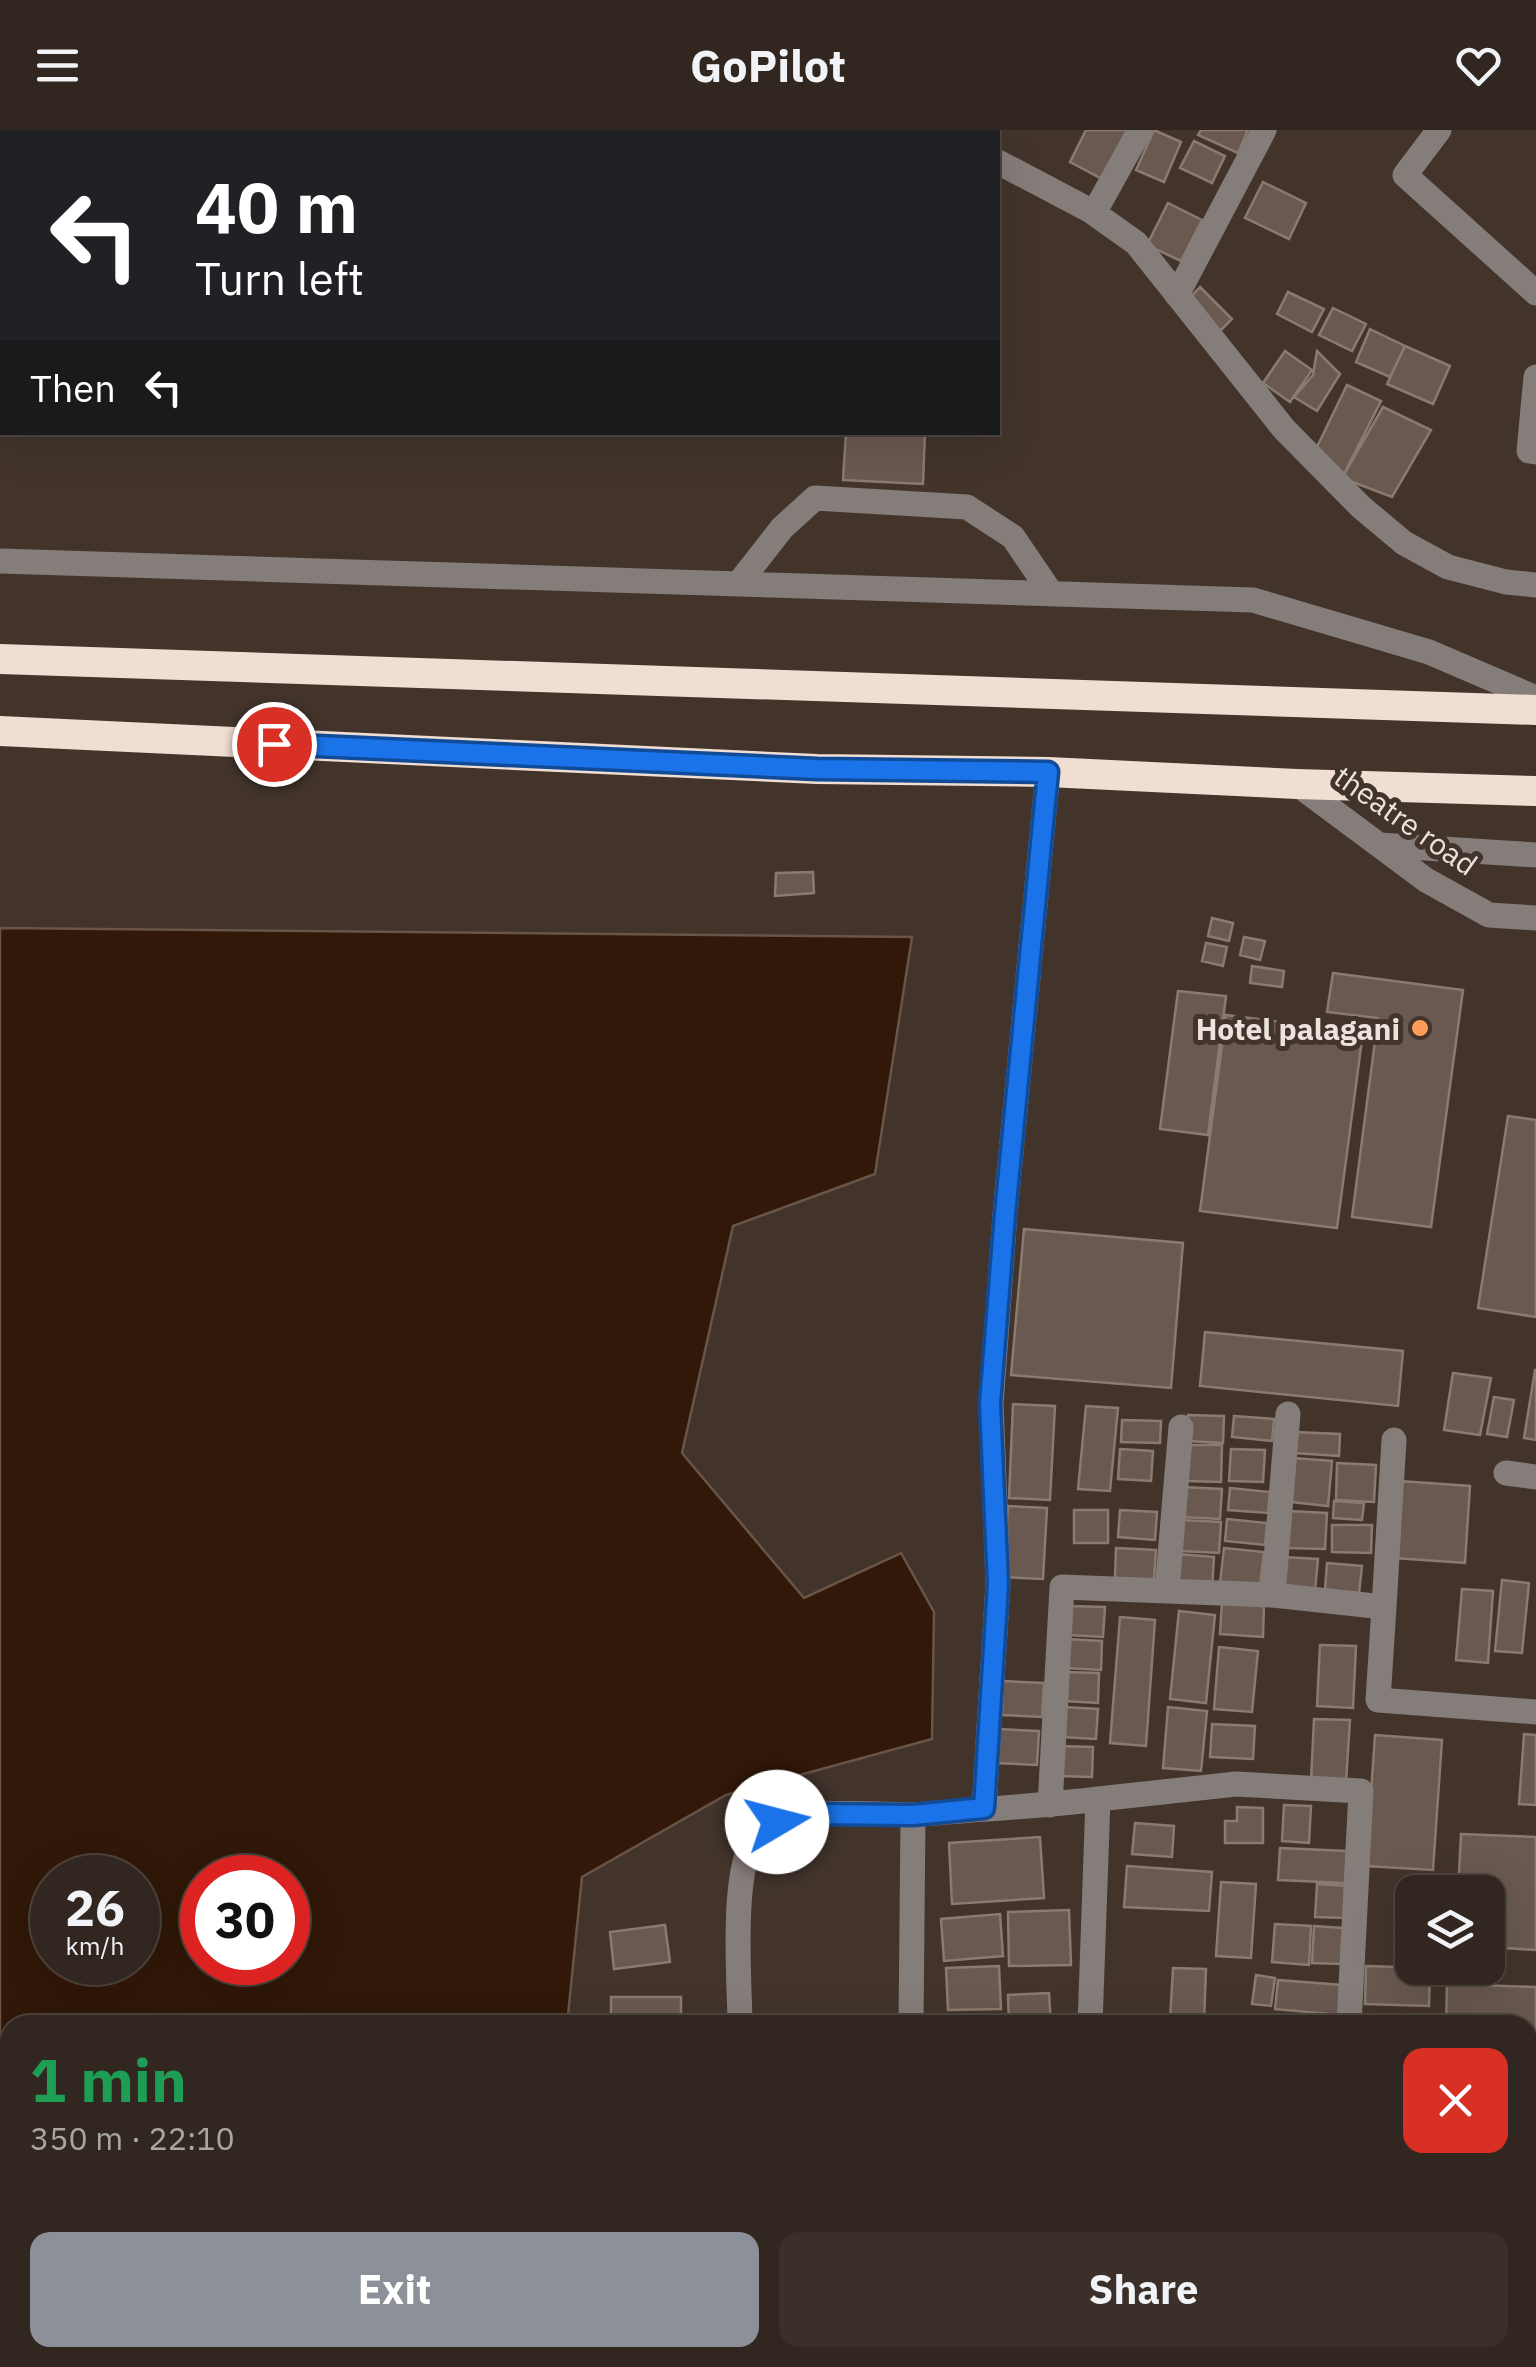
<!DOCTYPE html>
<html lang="en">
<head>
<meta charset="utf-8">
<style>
	body { margin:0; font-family:"IBM Plex Sans",sans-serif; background:#3a2f29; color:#f1f3f6; height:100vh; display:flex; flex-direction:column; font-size:38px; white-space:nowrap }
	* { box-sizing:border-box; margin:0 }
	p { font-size:32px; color:#a8a5a5 }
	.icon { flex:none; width:55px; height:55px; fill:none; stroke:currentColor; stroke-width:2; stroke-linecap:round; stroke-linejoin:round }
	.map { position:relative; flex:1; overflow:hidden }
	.panel { position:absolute; left:0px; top:1885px; width:1538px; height:352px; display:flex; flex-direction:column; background:#322720; border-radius:30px 30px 0 0; box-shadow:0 10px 40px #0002,0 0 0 2px #4d443e }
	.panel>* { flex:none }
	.banner { position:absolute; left:0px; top:0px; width:1000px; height:305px; box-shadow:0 10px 40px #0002,0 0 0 2px #4d443e; background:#202124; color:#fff; overflow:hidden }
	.buttons { position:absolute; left:1395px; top:1745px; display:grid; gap:20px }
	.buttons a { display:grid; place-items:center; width:110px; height:110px; border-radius:20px; background:#322720; box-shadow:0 10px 40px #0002,0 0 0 2px #4d443e; font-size:50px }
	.speed { position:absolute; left:30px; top:1725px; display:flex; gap:20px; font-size:50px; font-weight:700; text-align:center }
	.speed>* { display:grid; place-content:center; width:130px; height:130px; border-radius:50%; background:#322720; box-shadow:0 10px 40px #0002,0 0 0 2px #4d443e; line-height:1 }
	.speed small { font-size:25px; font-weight:400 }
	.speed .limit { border:15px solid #d22; background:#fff; color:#111 }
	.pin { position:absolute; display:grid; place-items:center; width:85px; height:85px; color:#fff; margin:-42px; border:5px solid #fff; border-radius:50%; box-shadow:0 2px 10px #0007 }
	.me { position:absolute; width:110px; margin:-55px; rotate:82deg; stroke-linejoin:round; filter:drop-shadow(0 0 8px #0008) }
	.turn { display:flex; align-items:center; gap:35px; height:210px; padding:0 30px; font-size:45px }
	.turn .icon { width:130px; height:130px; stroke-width:2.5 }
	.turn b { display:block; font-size:70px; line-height:85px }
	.then { display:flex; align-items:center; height:95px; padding:0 30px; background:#0003; gap:20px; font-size:38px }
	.round { display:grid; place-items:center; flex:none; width:105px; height:105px; border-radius:20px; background:#3a2f29 }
	.summary { display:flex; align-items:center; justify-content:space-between; height:170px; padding:0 30px }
	h1 { font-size:60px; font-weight:700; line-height:75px; color:#1e9e55 }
	.action { display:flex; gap:20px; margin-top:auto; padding:20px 30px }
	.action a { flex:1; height:115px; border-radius:20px; background:#8c9099; color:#fff; font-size:40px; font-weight:700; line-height:115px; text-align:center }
	.action a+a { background:#3a2f29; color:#f1f3f6 }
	header { display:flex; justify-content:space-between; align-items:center; height:130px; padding:0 30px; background:#322720; font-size:45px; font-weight:700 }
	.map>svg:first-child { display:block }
	.water { fill:#311808; stroke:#695548; stroke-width:2.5; fill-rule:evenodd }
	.building { fill:#695950; stroke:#8a7a70; stroke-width:2.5 }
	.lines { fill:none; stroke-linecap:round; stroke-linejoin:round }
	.minor { stroke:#857d79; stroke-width:25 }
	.highway { stroke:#f1ded3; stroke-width:30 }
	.route-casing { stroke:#114b97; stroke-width:25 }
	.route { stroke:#1a73e8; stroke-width:18 }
	.poi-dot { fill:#ff9b5a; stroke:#42342b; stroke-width:4 }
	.labels { text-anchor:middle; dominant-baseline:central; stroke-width:10; stroke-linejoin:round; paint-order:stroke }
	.street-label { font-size:30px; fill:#ece3de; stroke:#42342b }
	.poi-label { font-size:30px; font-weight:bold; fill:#ece3de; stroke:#42342b; text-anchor:end }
</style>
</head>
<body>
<header><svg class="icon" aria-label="menu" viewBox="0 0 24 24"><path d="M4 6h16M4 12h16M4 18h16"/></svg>GoPilot<svg class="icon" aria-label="heart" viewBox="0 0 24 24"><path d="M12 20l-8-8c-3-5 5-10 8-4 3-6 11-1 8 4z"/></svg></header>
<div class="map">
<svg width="1536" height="2237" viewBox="0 0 1536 2237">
	<rect width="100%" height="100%" fill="#42342b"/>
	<!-- water -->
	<path class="water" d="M0,798L912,807L875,1044L733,1096L682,1323L804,1468L901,1423L934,1482L932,1609L726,1665L582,1747L567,1895H10V2206L0,2205ZM52,1748H138V1832H52ZM202,1748H288V1832H202Z"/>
	<!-- building -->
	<path class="building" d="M1086,0H1130L1104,50L1070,32Z
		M1154,0L1181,12L1164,52L1136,40Z
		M1201,0H1248L1238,23L1198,5Z
		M1194,11L1225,26L1212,53L1180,38Z
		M1263,52L1306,73L1289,109L1245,88Z
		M1168,73L1202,90L1181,131L1147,115Z
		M1200,157L1232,189L1218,203L1186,172Z
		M1288,162L1324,179L1312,202L1277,184Z
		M1333,178L1366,194L1352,221L1319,205Z
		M1370,199L1405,216L1390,247L1356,232Z
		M1405,216L1450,236L1433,274L1387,254Z
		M1285,221L1312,240L1290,272L1263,253Z
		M1317,221L1340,244L1317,281L1294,267L1313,245Z
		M1347,255L1381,271L1342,348L1315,321Z
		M1383,277L1431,300L1392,367L1342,348Z
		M846,302H925L923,354L843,350Z
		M813,742L814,763L775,766L776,743Z
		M1212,788L1233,793L1229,811L1208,806Z
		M1244,807L1265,811L1260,830L1240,825Z
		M1206,813L1227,817L1223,836L1202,831Z
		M1252,836L1284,841L1282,857L1250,853Z
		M1333,843L1463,860L1431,1097L1352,1087L1378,888L1327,882Z
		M1178,861L1226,866L1208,1005L1160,999Z
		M1226,885L1363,902L1337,1098L1200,1081Z
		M1508,986L1536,990V1187L1478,1178Z
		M1024,1099L1183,1113L1171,1258L1011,1245Z
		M1205,1202L1403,1221L1398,1276L1200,1256Z
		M1535,1240H1536V1310L1524,1308Z
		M1453,1243L1491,1248L1480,1305L1444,1300Z
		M1494,1267L1514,1270L1507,1307L1487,1304Z
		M1013,1274L1055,1276L1050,1370L1009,1368Z
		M1086,1276L1118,1278L1110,1361L1078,1359Z
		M1188,1285L1224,1286L1223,1313L1187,1311Z
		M1234,1286L1274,1289L1272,1311L1232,1307Z
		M1122,1290L1161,1291L1160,1313L1121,1312Z
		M1295,1302L1340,1304L1339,1326L1294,1323Z
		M1186,1315H1222L1221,1352L1185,1351Z
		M1120,1319L1153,1321L1151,1351L1118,1349Z
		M1231,1319L1265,1320L1263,1352L1229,1351Z
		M1293,1328L1332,1331L1328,1376L1290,1372Z
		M1337,1333L1376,1335L1374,1372L1336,1370Z
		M1400,1351L1470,1356L1465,1433L1395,1428Z
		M1183,1357L1222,1359L1220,1389L1181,1387Z
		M1230,1358L1270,1362L1268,1383L1228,1380Z
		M1334,1371L1364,1373L1362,1390L1333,1388Z
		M1008,1376L1047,1378L1043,1449L1003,1447Z
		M1074,1380H1108V1413H1074Z
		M1120,1380L1157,1382L1155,1410L1118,1407Z
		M1288,1381L1327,1383L1325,1419L1286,1418Z
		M1227,1389L1267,1393L1265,1415L1225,1411Z
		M1181,1390L1221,1392L1219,1423L1180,1421Z
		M1332,1395H1372L1371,1423L1332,1422Z
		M1116,1418L1156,1420L1154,1450L1115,1448Z
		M1224,1418L1264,1422L1260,1457L1220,1453Z
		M1178,1424L1214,1427L1212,1459L1175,1456Z
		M1284,1427L1318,1429L1315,1461L1282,1458Z
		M1327,1433L1362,1436L1359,1464L1325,1460Z
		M1502,1450L1529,1453L1522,1523L1495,1521Z
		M1462,1459L1493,1461L1488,1533L1456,1530Z
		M1222,1471L1264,1474L1263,1507L1220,1504Z
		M1070,1476L1105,1477L1103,1507L1069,1505Z
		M1179,1481L1215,1485L1206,1573L1170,1569Z
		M1120,1487L1155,1490L1146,1616L1110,1613Z
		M1067,1509L1102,1511L1101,1540L1066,1538Z
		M1320,1515L1356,1516L1353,1578L1317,1576Z
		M1219,1517L1258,1521L1252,1582L1214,1579Z
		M1065,1542L1099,1543L1098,1573L1063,1571Z
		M1003,1551L1044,1553L1042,1587L1002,1585Z
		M1064,1577L1098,1579L1096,1609L1062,1607Z
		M1168,1577L1207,1581L1201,1641L1163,1638Z
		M1314,1589L1350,1590L1346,1652L1311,1651Z
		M1212,1594L1255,1596L1253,1629L1210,1627Z
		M998,1599L1039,1601L1037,1635L996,1633Z
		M1524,1604L1536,1605V1675L1519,1674Z
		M1375,1605L1442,1610L1433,1740L1366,1736Z
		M1059,1616L1093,1617L1092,1647L1058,1646Z
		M1284,1675L1311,1676L1309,1713L1282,1711Z
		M1237,1677L1263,1678V1713H1225V1691H1237Z
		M1135,1693L1174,1696L1172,1727L1132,1724Z
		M1461,1704L1536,1707V1820L1488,1817V1762H1458Z
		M1040,1707L1044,1768L952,1774L949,1713Z
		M1280,1718L1347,1721L1345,1753L1278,1750Z
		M1127,1736L1212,1742L1209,1781L1124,1777Z
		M1221,1752L1256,1754L1251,1828L1216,1826Z
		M1317,1754L1348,1756L1346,1788L1315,1787Z
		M1069,1780L1071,1835L1009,1836L1008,1782Z
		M1000,1784L1003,1826L944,1831L941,1789Z
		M1275,1794L1311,1796L1309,1835L1272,1832Z
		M665,1795L670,1832L614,1839L610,1802Z
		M1314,1796L1343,1798L1341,1834L1312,1833Z
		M999,1836L1001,1879L948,1880L946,1838Z
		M1366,1836L1430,1838L1429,1876L1365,1874Z
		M1173,1838L1206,1839L1204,1892L1170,1891Z
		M1256,1845L1275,1848L1271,1876L1252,1874Z
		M1278,1850L1342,1855L1340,1885L1275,1879Z
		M1447,1854L1536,1857V1996H1528V1895H1446Z
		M1049,1863L1051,1895H1009L1008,1865Z
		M611,1867H681V1895H611Z
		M1528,2039L1536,2040L1533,2176H1528Z
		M397,2228H485V2237H397Z
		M551,2228H628V2237H551Z
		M953,2228H1015V2237H954Z
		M1113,2228H1189V2232L1113,2234Z"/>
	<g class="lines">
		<!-- minor -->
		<path class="minor" d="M24,0L27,2
			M937,0L941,2
			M1439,0L1405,45L1536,163
			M240,2L245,0
			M998,32L1091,81L1136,113L1284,299L1361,377L1404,413L1448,437L1506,452L1536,455
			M1094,83L1140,0
			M0,112H2
			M1177,165L1264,0
			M1536,247L1529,321L1536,322
			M0,431L1253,470L1429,522L1536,568
			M739,453L782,398L815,368L967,377L1013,407L1051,463
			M1297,654L1426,750L1489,785L1536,788
			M1379,715L1536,725
			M1506,1343L1536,1347
			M1167,1460L1181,1297
			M1273,1465L1288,1284
			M1384,1477L1394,1310
			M1050,1675L1062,1457L1273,1465L1384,1477L1378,1570L1536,1582
			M984,1678L998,1454L991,1274L1005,1084L1048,642
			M740,1895C740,1854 728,1724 762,1700C793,1676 874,1685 913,1685
			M911,1895L913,1685C975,1679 1037,1677 1098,1669
			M1090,1895L1098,1669L1236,1654L1361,1661L1349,1895
			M522,2237L523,2228
			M1076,2237V2228
			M1339,2237V2228"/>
		<!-- highway -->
		<path class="highway" d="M0,529L1536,580
			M0,601L817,639L1048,642L1297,654L1536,661"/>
	</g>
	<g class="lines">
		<defs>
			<path id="route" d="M274,614L817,639L1048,642L1005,1084L990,1274L998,1454L984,1678L913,1685L811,1684L777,1692"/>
		</defs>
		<!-- route casing -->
		<use href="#route" class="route-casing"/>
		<!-- route -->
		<use href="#route" class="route"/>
	</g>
	<!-- markers -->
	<circle class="poi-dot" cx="1420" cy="898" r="10"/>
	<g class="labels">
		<!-- street labels -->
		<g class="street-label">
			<text transform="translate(1406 690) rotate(35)">theatre road</text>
		</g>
		<!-- poi labels -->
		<g class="poi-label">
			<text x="1400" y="898">Hotel palagani</text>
		</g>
	</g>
</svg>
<div class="buttons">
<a><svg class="icon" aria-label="layers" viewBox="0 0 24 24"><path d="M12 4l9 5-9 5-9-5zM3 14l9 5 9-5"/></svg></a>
</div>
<div class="speed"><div>26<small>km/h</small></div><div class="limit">30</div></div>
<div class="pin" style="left:274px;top:614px;background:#d93025"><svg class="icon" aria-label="arrive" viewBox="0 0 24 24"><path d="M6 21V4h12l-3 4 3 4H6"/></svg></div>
<svg class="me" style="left:777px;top:1692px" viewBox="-20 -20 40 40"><circle r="19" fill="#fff"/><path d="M0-13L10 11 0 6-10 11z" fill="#1a73e8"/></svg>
<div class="banner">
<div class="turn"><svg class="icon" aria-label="left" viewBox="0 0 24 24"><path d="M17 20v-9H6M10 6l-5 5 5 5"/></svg><div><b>40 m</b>Turn left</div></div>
<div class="then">Then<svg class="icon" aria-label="left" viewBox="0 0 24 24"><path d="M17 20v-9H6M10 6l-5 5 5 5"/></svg></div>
</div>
<section class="panel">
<div class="summary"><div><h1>1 min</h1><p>350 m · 22:10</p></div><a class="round" style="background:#d93025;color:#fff"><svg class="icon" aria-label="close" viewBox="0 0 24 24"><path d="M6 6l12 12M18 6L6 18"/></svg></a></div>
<div class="action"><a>Exit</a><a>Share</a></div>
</section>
</div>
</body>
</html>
